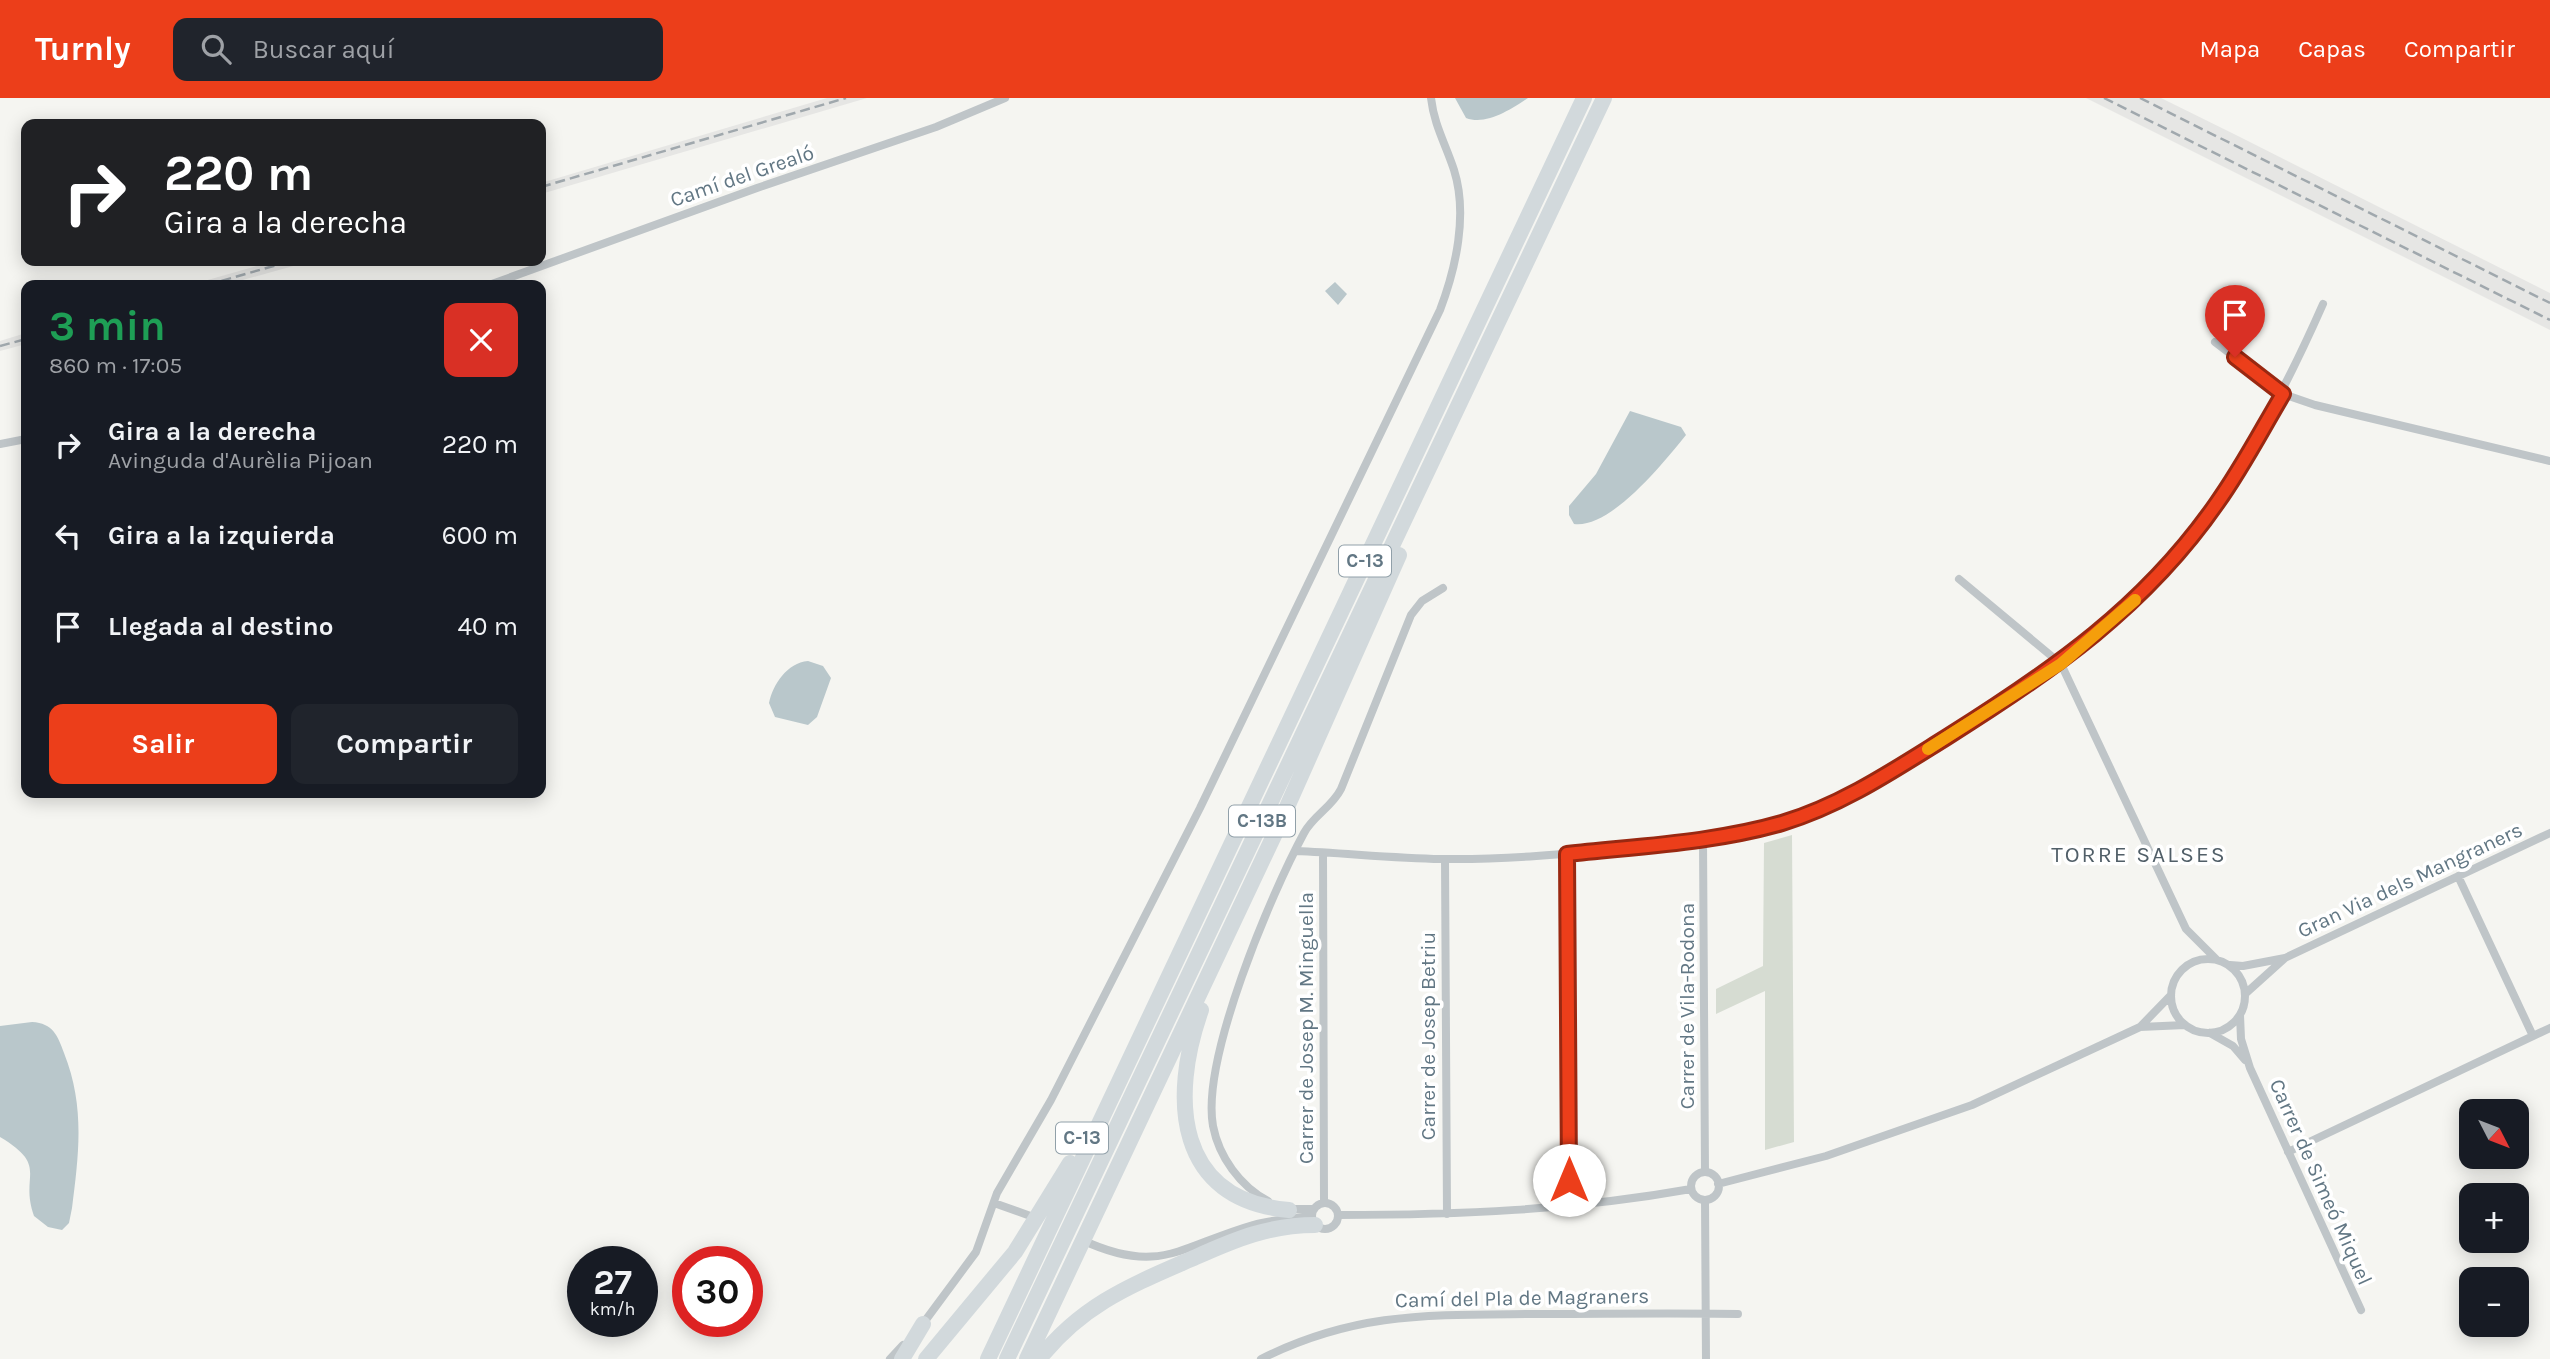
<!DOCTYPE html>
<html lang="es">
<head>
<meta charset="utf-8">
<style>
	body { margin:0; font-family:Karla,sans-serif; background:#20242c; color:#f1f3f6; height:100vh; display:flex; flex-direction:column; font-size:26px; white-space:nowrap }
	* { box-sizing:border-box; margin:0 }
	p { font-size:23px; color:#9ea1a6 }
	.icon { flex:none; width:38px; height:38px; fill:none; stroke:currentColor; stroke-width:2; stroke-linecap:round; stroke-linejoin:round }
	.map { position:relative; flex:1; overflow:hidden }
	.drawer { position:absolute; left:21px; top:182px; width:525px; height:518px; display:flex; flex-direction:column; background:#171b24; border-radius:14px; box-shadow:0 4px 18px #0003 }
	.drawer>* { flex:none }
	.hud { position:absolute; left:21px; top:21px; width:525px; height:147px; border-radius:14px; box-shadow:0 4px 18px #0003; background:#202124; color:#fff; overflow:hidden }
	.needle { width:46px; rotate:132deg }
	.buttons { position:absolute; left:2459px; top:1001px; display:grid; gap:14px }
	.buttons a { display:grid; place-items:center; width:70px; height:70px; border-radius:14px; background:#171b24; box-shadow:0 4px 18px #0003; font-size:35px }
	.speed { position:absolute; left:567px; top:1148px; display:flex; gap:14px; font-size:35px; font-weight:700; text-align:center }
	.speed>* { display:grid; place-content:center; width:91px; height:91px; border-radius:50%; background:#171b24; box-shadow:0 4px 18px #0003; line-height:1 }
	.speed small { font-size:18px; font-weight:400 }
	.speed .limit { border:10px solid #d22; background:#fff; color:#111 }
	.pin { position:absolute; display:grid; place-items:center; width:60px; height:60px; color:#fff; margin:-72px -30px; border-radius:50% 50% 50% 0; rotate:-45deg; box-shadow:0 0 7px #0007 }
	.pin .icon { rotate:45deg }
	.me { position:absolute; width:77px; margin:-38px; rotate:0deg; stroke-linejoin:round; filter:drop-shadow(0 0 5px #0008) }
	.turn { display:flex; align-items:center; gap:24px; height:147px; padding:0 28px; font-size:32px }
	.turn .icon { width:91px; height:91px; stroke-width:2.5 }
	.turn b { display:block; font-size:49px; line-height:60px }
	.round { display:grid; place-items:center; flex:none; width:74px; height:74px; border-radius:14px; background:#20242c }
	.summary { display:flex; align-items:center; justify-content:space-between; height:119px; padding:0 28px }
	h1 { font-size:42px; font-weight:700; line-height:52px; color:#1e9e55 }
	.primary-button { display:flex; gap:14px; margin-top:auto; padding:14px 28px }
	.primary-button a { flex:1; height:80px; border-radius:14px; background:#ec3e1a; color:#fff; font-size:28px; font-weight:700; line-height:80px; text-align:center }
	.primary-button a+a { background:#20242c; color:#f1f3f6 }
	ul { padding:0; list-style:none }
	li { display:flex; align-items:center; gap:21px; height:91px; padding:0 28px }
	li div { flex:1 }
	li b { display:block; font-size:26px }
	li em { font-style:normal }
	header { display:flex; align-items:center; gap:42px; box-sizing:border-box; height:98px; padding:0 35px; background:#ec3e1a; color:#fff }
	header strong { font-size:33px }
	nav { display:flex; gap:38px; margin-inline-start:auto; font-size:24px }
	.search { width:490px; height:63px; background:#20242c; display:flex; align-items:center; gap:18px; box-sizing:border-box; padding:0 24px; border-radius:14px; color:#9ea1a6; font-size:26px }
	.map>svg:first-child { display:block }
	.built { fill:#e6e6e4 }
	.green { fill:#d6dcd2 }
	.water { fill:#b9c7cb }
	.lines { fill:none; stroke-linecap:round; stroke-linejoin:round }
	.street { stroke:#bfc5c8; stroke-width:8 }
	.highway { stroke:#d2d9dc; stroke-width:16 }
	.rail { stroke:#a0a8ad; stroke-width:2.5; stroke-dasharray:10 5; stroke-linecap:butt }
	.route-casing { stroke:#992811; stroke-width:18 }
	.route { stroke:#ec3e1a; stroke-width:12 }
	.slow { stroke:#f59e0b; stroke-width:12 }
	.labels { text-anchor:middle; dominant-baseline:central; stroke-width:7; stroke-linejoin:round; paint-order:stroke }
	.shield { fill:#fff; stroke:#91a0a9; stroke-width:2 }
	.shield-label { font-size:19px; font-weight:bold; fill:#627784 }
	.street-label { font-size:21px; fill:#627784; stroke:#fff }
	.neighbourhood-label { font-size:23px; letter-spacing:2px; fill:#515f68; stroke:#fff }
</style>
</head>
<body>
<header>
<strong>Turnly</strong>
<div class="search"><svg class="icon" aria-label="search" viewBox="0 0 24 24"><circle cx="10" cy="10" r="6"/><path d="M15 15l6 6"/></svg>Buscar aquí</div>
<nav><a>Mapa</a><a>Capas</a><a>Compartir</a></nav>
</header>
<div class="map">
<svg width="2550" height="1261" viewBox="0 0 2550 1261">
	<rect width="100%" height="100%" fill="#f5f5f1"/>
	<!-- built -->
	<path class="built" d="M827,0H867L541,96V85Z
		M2086,0H2161L2238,38L2550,195V232Z
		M274,163H311L225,187H190Z
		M26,235V246L0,253V243Z"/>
	<!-- green -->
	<path class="green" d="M1792,737L1794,1044L1765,1052V893L1716,916V891L1763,868L1764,745Z"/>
	<!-- water -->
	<path class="water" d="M1455,0H1528C1512,11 1486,28 1466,20Z
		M1335,184L1347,196L1338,207L1325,193Z
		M1630,313L1681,329L1686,337C1665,363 1611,431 1574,426L1569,417V408L1596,376Z
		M808,563L823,568L831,580L817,619L808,627L775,619L769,605C773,586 787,565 808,563Z
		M32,924C53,925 58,938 64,955C85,1008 79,1055 72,1110L69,1125L62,1132L48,1129L34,1118C19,1076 50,1069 0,1039V928Z"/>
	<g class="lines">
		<!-- street -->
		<path class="street" d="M489,187L757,90L936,29L1005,0
			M2215,244L2283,296L2315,307L2550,363
			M0,346L26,341
			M1959,481L2061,566L2186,831L2217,862
			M1703,741L1705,1074
			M1296,753C1344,755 1393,760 1441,761C1505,762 1568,756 1631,749C1675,744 1720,741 1763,730C1832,713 1890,675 1949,637C1998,607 2047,578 2091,542C2200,451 2267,333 2323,206
			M1323,756L1324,1104
			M1567,756L1570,1109
			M1445,761L1447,1116
			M2458,778L2533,938
			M2171 898a37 37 0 1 1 74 0a37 37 0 1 1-74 0Z
			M2230,867L2243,868L2285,860L2550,735
			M2245,896L2285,860
			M2240,917L2241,941L2250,970L2361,1212
			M2140,929L2185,927
			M2210,935L2233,948L2245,962
			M2288,1054L2550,930
			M1691 1088a14 14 0 1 1 28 0a14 14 0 1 1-28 0Z
			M1718,1086L1826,1058L1972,1007L2140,929L2171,897
			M1705,1102L1706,1261
			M1268,1103C1240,1088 1219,1059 1213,1028C1201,961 1271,796 1304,735C1313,718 1332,709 1341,691L1411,517L1422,503L1443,490
			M1312 1118a13 13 0 1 1 26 0a13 13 0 1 1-26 0Z
			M994,1105L1036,1120
			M1286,1111H1313
			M1339,1117C1457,1117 1574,1112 1691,1091
			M1082,1142C1160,1178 1180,1148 1253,1127C1272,1122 1292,1120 1312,1118
			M922,1227L976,1154L997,1095L1051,1002L1200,710L1440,212C1456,170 1468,116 1454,72C1446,47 1434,27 1431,0
			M890,1261L903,1247
			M1261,1261C1357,1213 1432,1217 1536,1216C1603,1216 1670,1215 1738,1216"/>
		<!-- highway -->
		<path class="highway" d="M1201,912C1170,1000 1175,1102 1289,1112
			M902,1261L923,1226
			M926,1261L1015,1154L1070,1065
			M988,1261L1584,0
			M1007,1261L1604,0
			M1027,1261L1279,727L1399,457
			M1039,1261C1084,1205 1132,1187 1196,1159C1236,1141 1270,1127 1315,1127"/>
		<!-- rail -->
		<path class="rail" d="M2104,0L2550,222
			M2140,0L2550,205
			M541,89L846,0
			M207,187L291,163
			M0,248L26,241"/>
	</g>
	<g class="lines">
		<defs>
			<path id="route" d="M1569,1082L1567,756C1639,748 1713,745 1782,725C1842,707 1894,672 1947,639C2052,573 2145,509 2217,405C2242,370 2261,333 2283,296L2235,259"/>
		</defs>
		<!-- route casing -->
		<use href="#route" class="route-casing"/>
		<!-- route -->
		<use href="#route" class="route"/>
		<!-- slow -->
		<path class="slow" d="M1928,651L2061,566L2135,502"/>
	</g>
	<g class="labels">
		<!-- shield labels -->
		<g class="shield">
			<rect x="1339" y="447.5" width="52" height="31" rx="5"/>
			<rect x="1229" y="707.5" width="66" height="31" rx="5"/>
			<rect x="1056" y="1024.5" width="52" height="31" rx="5"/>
		</g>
		<g class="shield-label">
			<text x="1365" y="463">C-13</text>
			<text x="1262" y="723">C-13B</text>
			<text x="1082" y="1040">C-13</text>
		</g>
		<!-- street labels -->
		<g class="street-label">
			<text transform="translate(742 78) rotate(-19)">Camí del Grealó</text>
			<text transform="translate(2410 782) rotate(-25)">Gran Via dels Mangraners</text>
			<text transform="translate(1687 908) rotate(-90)">Carrer de Vila-Rodona</text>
			<text transform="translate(1306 930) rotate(-90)">Carrer de Josep M. Minguella</text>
			<text transform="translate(1428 938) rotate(-90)">Carrer de Josep Betriu</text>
			<text transform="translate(2321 1084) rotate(66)">Carrer de Simeó Miquel</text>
			<text transform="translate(1522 1200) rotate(-1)">Camí del Pla de Magraners</text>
		</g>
		<!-- neighbourhood labels -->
		<g class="neighbourhood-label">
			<text x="2139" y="756">TORRE SALSES</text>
		</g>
	</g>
</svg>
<div class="buttons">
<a><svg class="needle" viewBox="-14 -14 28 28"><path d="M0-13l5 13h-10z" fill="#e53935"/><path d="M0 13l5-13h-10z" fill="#9ea1a6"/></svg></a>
<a>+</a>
<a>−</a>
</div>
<div class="speed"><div>27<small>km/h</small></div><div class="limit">30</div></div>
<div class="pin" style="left:2235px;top:259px;background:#d93025"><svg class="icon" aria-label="arrive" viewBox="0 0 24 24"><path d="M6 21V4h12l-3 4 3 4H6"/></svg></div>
<svg class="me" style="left:1569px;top:1082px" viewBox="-20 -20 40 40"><circle r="19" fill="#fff"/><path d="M0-13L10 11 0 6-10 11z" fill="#ec3e1a"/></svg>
<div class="hud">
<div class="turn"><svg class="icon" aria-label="right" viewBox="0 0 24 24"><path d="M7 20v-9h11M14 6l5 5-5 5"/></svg><div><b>220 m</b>Gira a la derecha</div></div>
</div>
<section class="drawer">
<div class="summary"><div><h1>3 min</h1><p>860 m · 17:05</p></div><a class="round" style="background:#d93025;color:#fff"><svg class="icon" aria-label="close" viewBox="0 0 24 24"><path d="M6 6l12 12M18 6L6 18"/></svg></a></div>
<ul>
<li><svg class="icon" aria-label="right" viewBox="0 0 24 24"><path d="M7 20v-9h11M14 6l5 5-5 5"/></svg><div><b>Gira a la derecha</b><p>Avinguda d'Aurèlia Pijoan</p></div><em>220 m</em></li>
<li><svg class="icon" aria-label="left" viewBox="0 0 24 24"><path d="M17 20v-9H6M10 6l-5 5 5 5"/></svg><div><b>Gira a la izquierda</b></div><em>600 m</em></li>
<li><svg class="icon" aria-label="arrive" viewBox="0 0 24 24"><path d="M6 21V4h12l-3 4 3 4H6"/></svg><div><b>Llegada al destino</b></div><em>40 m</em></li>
</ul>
<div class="primary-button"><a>Salir</a><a>Compartir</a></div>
</section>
</div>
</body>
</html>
